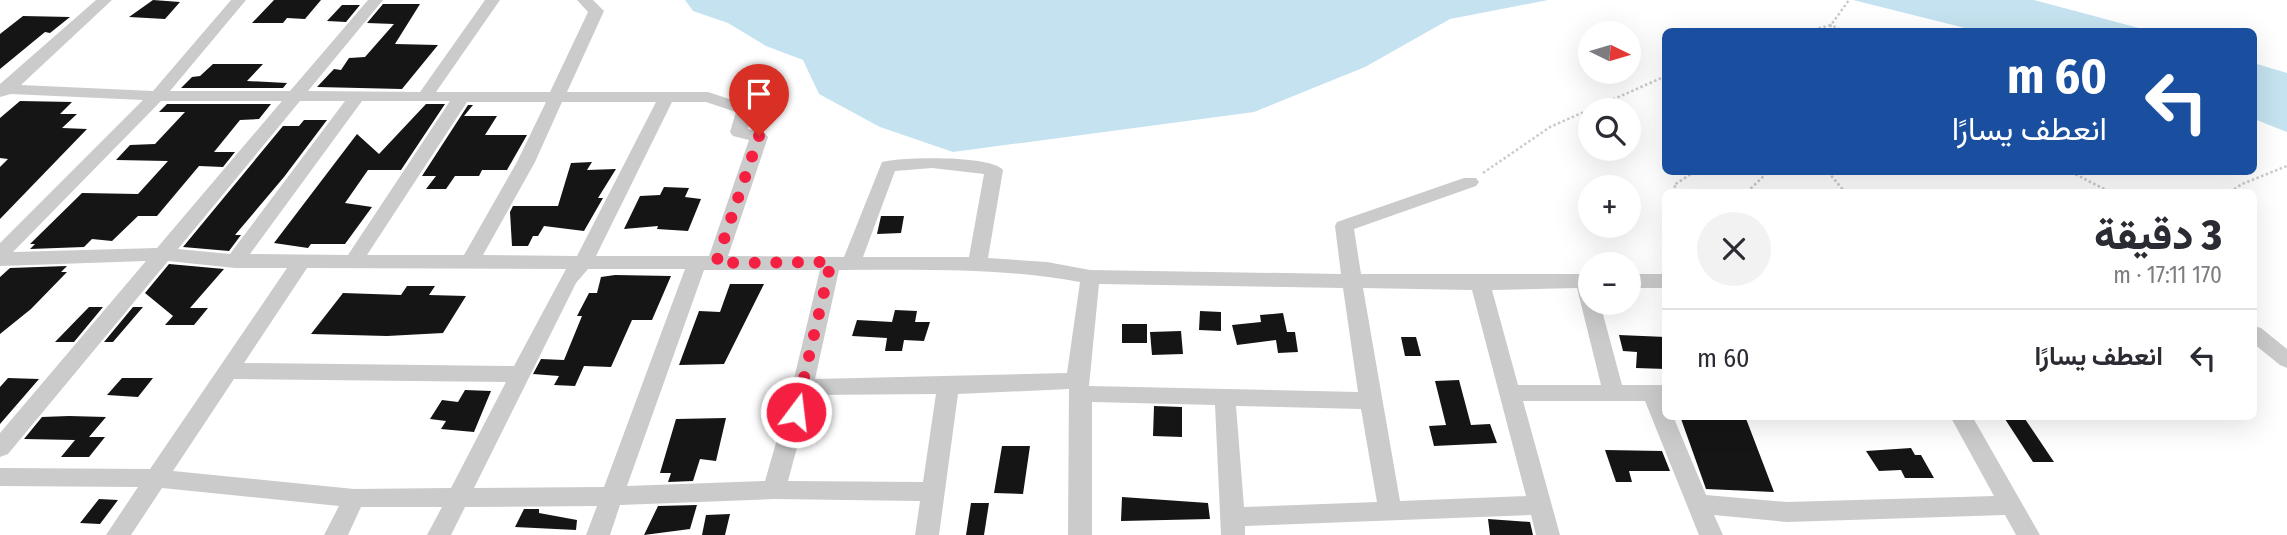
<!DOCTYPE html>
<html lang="ar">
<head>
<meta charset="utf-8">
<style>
	body { margin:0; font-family:"Fira Sans Condensed",Vazirmatn,sans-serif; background:#f2f2f3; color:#2b2b33; direction:rtl; height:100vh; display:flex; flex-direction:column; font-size:26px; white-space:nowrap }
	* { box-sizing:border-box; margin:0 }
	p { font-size:23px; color:#7c7c81 }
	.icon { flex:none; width:38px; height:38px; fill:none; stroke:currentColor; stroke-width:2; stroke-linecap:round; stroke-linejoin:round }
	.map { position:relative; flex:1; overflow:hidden; direction:ltr }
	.panel { position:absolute; left:1662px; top:189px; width:595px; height:231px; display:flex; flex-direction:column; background:#fff; border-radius:10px; box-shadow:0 7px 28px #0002; direction:rtl }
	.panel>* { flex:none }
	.hud { position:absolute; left:1662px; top:28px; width:595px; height:147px; border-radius:10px; box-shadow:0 7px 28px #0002; direction:rtl; background:#1a4fa0; color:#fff; overflow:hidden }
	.needle { width:46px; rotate:95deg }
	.buttons { position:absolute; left:1578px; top:21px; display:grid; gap:14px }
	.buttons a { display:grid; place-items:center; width:63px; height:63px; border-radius:50%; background:#fff; box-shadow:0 7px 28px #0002; font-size:35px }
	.pin { position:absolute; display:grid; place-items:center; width:60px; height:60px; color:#fff; margin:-72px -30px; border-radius:50% 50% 50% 0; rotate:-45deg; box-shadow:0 0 7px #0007 }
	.pin .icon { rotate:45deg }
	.me { position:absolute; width:77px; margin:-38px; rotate:15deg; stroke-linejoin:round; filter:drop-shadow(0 0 5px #0008) }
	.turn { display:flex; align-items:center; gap:24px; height:147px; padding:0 35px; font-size:32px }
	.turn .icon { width:91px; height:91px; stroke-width:2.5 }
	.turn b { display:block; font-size:49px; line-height:60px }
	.round { display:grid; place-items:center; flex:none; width:74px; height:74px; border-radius:37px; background:#f2f2f3 }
	.headline { display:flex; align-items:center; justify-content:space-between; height:119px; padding:0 35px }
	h1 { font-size:42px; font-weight:800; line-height:52px }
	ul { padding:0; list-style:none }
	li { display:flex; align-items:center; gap:21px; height:98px; padding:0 35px; border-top:2px solid #e1e1e2 }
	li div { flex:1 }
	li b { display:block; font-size:26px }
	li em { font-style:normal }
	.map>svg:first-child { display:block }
	.water { fill:#c4e2ef }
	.building { fill:#151515 }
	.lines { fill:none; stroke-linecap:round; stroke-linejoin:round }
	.path { stroke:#cbcbcb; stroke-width:2.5; stroke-dasharray:2.5 2.5; stroke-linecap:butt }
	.minor { fill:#cbcbcb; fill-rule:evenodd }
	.route { stroke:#f51f41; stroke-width:12; stroke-dasharray:0 21.6 }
</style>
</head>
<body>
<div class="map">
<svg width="2287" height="535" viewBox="0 0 2287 535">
	<rect width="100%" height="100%" fill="#fff"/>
	<!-- water -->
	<path class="water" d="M685,0H1548L1450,19L1365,67L1254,112L953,152L880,127L819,94L803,60L766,46L728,23L693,11Z
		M1853,0H2034L2150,31H1977Z
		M2254,63L2287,73V132L2254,119Z"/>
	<!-- building -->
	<path class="building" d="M153,0L180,2L165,19L129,17Z
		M274,0H321L305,19L287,18L283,23H252Z
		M383,4H420L395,44L438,45L402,89L317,87L334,69L341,70L349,58L365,57L394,24L367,23Z
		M342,5H360L346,22L327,21Z
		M23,16L70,17L50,33L45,32L0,69V34Z
		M213,64H263L247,81L287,83L283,88H181L192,77L200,76Z
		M20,101L72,102L60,114H77L62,128L87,129L0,219V167L8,159L0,158V118Z
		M167,104H271L259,119L240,120L214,152H235L223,167L199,166L157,216H138L112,241L92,239L84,247L30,249L35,244H30L82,193L138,194L168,161L116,160L130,145L155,144L185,112H159Z
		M426,104H445L401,170H368L345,203L372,207L345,244H311L308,248L274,243L357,134L379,154Z
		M468,105H473L464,116H497L485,135H527L507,170H482L479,176H455L446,189H426L436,176H422Z
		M304,120H327L284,177L235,235H241L229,251L183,247L283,126H299Z
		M592,162L587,170L616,169L598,198H603L584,231L544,226L538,236H533L528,246H512L510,212L513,206H558L571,163Z
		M664,187L689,188L685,197L701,199L688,231L657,229L658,226L624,229L640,196L660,195Z
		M881,216H904L901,233L877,234Z
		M169,264L224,269L190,308H208L194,325H165L173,316L145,293Z
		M67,266L61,272H67L31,309L0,334V277L10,268Z
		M615,275L671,276L652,320H632L611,367L584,366L575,386L554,385L559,376L533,374L541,359L564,360L582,316H577L589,293H597L601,277Z
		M730,284H764L724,364L679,365L699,311L720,312Z
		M407,286H435L429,295L466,296L443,333L387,336L311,334L343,293L401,295Z
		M89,307H103L74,342H55Z
		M133,307H143L113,342H104Z
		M895,310L917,311L915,322H930L924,341L904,340L902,351H885L887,338L852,336L857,320L892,322Z
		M1200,311L1221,312V331L1199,330Z
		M1283,313L1287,332H1295L1298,352L1278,353L1276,340L1237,345L1232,325L1261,322L1260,315Z
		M1122,324H1147V343H1122Z
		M1181,331L1183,354L1152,355L1150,332Z
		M1619,335L1666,337V369L1636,368L1637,352L1623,351Z
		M1401,337H1416L1421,356H1405Z
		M8,378L39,379L0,424V387Z
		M122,378H153L138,397L107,395Z
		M1459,380L1471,425L1490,424L1497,443L1434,446L1429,426L1446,425L1435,381Z
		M465,390L491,391L474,432L441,429L446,421L430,419L442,400L458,402Z
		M1154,406L1182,407V437L1153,436Z
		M69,416L106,417L89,437H105L89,457H61L75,440L24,439L42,417Z
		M1680,416H1745L1774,492L1706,489Z
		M2003,416H2023L2054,462H2033Z
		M726,418L716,461L700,459L693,481L668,482L671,473H660L676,419Z
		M1002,446H1030L1023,494L994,493Z
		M1911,448L1915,455H1921L1934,478H1905L1901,470L1879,471L1866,451Z
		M1605,450L1662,451L1670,471H1629L1632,482H1616Z
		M1122,497L1208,503L1210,519L1121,521Z
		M99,499L118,500L100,524L80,523Z
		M971,503H989L984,535H966Z
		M697,505L690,529L644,535L658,506Z
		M524,509H539V513L577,520L576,530L515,527Z
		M730,514L725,535H702L706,515Z
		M1488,519L1530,522L1533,535H1490Z"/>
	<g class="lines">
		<!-- path -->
		<path class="path" d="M1804,32L1831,25L1849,0
			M1829,32L1831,25L1845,32
			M1828,172L1845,192
			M2071,172L2110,192
			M1483,173L1550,127L1666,76
			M1678,192L1674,185L1694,172
			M1747,192L1768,172
			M2230,192L2242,184L2287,166"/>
		<!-- minor -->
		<path class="minor" d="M96,0H112L21,85L153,91L231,0H246L170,91H290L368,0H383L308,91L420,92L485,0H500L436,92H550L588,12L577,0H593L604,11L567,92H708L751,106L753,110L748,129L765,133L768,137L728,256L844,257L882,162C902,157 990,155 1003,170L988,258L1047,262L1090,270L1341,274L1335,226L1337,222L1464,178H1476L1479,182L1476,186L1354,229L1361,274H1591V303H1600L1622,385H1666V416H1673L1706,495L1787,502L1994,496L1950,416H1972L2040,535H2016L2005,515L1787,522L1714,515L1723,535H1699L1645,401H1523L1560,535H1536L1531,515L1245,526V535H1221L1215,405L1092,402V535H1068L1069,389L958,394L939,535H915L920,501L774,499L620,505L610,535H586L597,506L465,507L451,535H427L442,507H361L348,535H324L339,506L162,488L131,535H106L138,487L0,486V468L150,469L287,268H235L168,261L8,454L0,457V433L146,261L0,266V243L143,100L11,94L0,97V84ZM161,101H282L157,248L13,252ZM300,101H345L230,254L178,249ZM362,101H450L348,255L250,254ZM467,102H546L517,162L464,255H367ZM562,102H656L577,256L483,255L535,162ZM672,102H706L736,112L730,132L733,136L749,140L709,256H596ZM932,168L984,174L969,257H863L895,171ZM307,268L566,269L514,366L244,363ZM588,269H685L604,487L474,488L576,283ZM704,270H820L792,387L765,481L627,486ZM839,270C919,270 1000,267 1080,282L1067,373L815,379ZM1099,284L1343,288L1358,392L1089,386ZM1363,288L1472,290L1526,496L1400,501ZM1577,288L1601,385H1518L1492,290ZM234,379L506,382L451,488L354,489L173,471ZM936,394L923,482L788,481L811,395ZM1236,406L1361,409L1377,502L1244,507Z
			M1629,274H1666V288H1629Z
			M2254,326L2261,328L2287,349V368L2280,365L2254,344Z"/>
	</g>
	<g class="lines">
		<!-- route -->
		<path class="route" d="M759,136L716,263L831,262L796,412"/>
	</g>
</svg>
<div class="buttons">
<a><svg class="needle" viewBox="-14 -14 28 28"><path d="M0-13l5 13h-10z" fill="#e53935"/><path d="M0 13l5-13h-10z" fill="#7c7c81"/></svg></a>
<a><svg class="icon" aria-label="search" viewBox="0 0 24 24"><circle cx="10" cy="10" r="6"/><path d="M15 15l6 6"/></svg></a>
<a>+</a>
<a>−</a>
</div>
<div class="pin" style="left:759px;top:136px;background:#d93025"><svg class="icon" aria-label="arrive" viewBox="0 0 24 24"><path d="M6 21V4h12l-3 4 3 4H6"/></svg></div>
<svg class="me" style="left:796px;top:412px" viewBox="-20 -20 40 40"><circle r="17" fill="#f51f41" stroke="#fff" stroke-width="3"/><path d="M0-11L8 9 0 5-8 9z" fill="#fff"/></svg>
<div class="hud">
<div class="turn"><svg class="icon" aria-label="left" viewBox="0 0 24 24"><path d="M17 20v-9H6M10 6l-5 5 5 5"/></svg><div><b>60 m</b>انعطف يسارًا</div></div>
</div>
<section class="panel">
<div class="headline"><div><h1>3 دقيقة</h1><p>170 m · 17:11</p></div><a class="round"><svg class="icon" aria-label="close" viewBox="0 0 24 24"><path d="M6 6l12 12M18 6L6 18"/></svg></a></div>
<ul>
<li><svg class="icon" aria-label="left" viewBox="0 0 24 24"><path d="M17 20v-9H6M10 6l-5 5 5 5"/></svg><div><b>انعطف يسارًا</b></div><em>60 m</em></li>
</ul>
</section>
</div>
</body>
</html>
